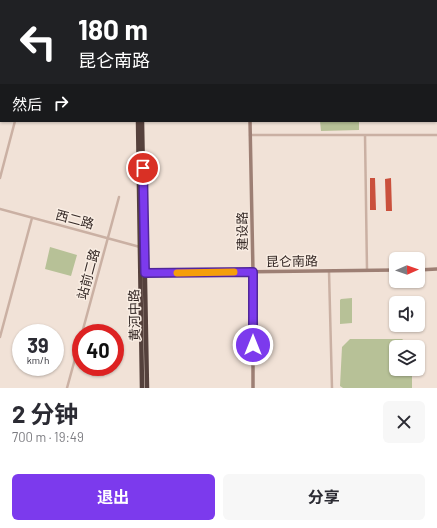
<!DOCTYPE html>
<html lang="zh">
<head>
<meta charset="utf-8">
<style>
	body { margin:0; font-family:Barlow,"Noto Sans SC",sans-serif; background:#f7f7f7; color:#2b2b33; height:100vh; display:flex; flex-direction:column; font-size:15px; white-space:nowrap }
	* { box-sizing:border-box; margin:0 }
	p { font-size:13px; color:#7c7c81 }
	.icon { flex:none; width:22px; height:22px; fill:none; stroke:currentColor; stroke-width:2; stroke-linecap:round; stroke-linejoin:round }
	.map { position:relative; height:388px; overflow:hidden }
	.drawer { display:flex; flex-direction:column; background:#fff; flex:1 }
	.drawer>* { flex:none }
	.hud { position:absolute; left:0px; top:0px; width:437px; height:122px; box-shadow:0 1px 3px #0004; background:#202124; color:#fff; overflow:hidden }
	.needle { width:26px; rotate:88deg }
	.controls { position:absolute; left:389px; top:252px; display:grid; gap:8px }
	.controls a { display:grid; place-items:center; width:36px; height:36px; border-radius:6px; background:#fff; box-shadow:0 1px 3px #0004; font-size:20px }
	.speed { position:absolute; left:12px; top:324px; display:flex; gap:8px; font-size:20px; font-weight:700; text-align:center }
	.speed>* { display:grid; place-content:center; width:52px; height:52px; border-radius:50%; background:#fff; box-shadow:0 1px 3px #0004; line-height:1 }
	.speed small { font-size:10px; font-weight:400 }
	.speed .limit { border:6px solid #d22; background:#fff; color:#111 }
	.pin { position:absolute; display:grid; place-items:center; width:34px; height:34px; color:#fff; margin:-17px; border:2px solid #fff; border-radius:50%; box-shadow:0 1px 4px #0007 }
	.me { position:absolute; width:44px; margin:-22px; rotate:0deg; stroke-linejoin:round; filter:drop-shadow(0 0 3px #0008) }
	.turn { display:flex; align-items:center; gap:14px; height:84px; padding:0 12px; font-size:18px }
	.turn .icon { width:52px; height:52px; stroke-width:2.5 }
	.turn b { display:block; font-size:28px; line-height:34px }
	.then { display:flex; align-items:center; height:38px; padding:0 12px; background:#0003; gap:8px; font-size:15px }
	.round { display:grid; place-items:center; flex:none; width:42px; height:42px; border-radius:6px; background:#f7f7f7 }
	.summary { display:flex; align-items:center; justify-content:space-between; height:68px; padding:0 12px }
	h1 { font-size:24px; font-weight:700; line-height:30px }
	.button { display:flex; gap:8px; margin-top:auto; padding:8px 12px }
	.button a { flex:1; height:46px; border-radius:6px; background:#7c3aed; color:#fff; font-size:16px; font-weight:700; line-height:46px; text-align:center }
	.button a+a { background:#f7f7f7; color:#2b2b33 }
	.map>svg:first-child { display:block }
	.green { fill:#b7c197 }
	.building { fill:#ca503c }
	.lines { fill:none; stroke-linecap:round; stroke-linejoin:round }
	.street { stroke:#cab0a3; stroke-width:2.5 }
	.secondary { stroke:#9d7f74; stroke-width:3.5 }
	.highway { stroke:#55413c; stroke-width:4.5 }
	.route-casing { stroke:#51269a; stroke-width:10 }
	.route { stroke:#7c3aed; stroke-width:7 }
	.slow { stroke:#f59e0b; stroke-width:7 }
	.labels { text-anchor:middle; dominant-baseline:central; stroke-width:3; stroke-linejoin:round; paint-order:stroke }
	.street-label { font-size:13px; fill:#342825; stroke:#f9ede3 }
</style>
</head>
<body>
<div class="map">
<svg width="437" height="388" viewBox="0 0 437 388">
	<rect width="100%" height="100%" fill="#f1e2d7"/>
	<!-- green -->
	<path class="green" d="M320,121H359V130L321,131Z
		M50,247L77,255L71,276L45,269Z
		M352,298V323L340,324V300L341,299Z
		M350,339H402L412,347H396V369H412V388H343L340,386L342,347Z"/>
	<!-- building -->
	<path class="building" d="M370,178H375L376,210H370Z
		M391,178L392,211H386L385,179Z"/>
	<g class="lines">
		<!-- street -->
		<path class="street" d="M0,84H1
			M250,135H437
			M365,135L367,270
			M0,178L15,121
			M0,209L140,247
			M329,271L332,388
			M82,333L119,197
			M0,337L32,218
			M67,388L81,337"/>
		<!-- secondary -->
		<path class="secondary" d="M247,0V1
			M349,1L390,0
			M436,5H437
			M0,6L1,2
			M0,11H1
			M250,121L253,272V388
			M418,270L437,269
			M144,273L396,270"/>
		<!-- highway -->
		<path class="highway" d="M136,0V1
			M140,0V1
			M138,121L142,388
			M142,121L147,388"/>
	</g>
	<g class="lines">
		<defs>
			<path id="route" d="M143,168L145,273L253,272V345"/>
		</defs>
		<!-- route casing -->
		<use href="#route" class="route-casing"/>
		<!-- route -->
		<use href="#route" class="route"/>
		<!-- slow -->
		<path class="slow" d="M177,273L234,272"/>
	</g>
	<g class="labels">
		<!-- street labels -->
		<g class="street-label">
			<text transform="translate(75 219) rotate(15)">西二路</text>
			<text transform="translate(242 231) rotate(-91)">建设路</text>
			<text transform="translate(292 261) rotate(-1)">昆仑南路</text>
			<text transform="translate(88 274) rotate(-75)">站前二路</text>
			<text transform="translate(134 315) rotate(-91)">黄河中路</text>
		</g>
	</g>
</svg>
<div class="controls">
<a><svg class="needle" viewBox="-14 -14 28 28"><path d="M0-13l5 13h-10z" fill="#e53935"/><path d="M0 13l5-13h-10z" fill="#7c7c81"/></svg></a>
<a><svg class="icon" aria-label="sound" viewBox="0 0 24 24"><path d="M4 9h4l5-4v14l-5-4H4zM17 9q2 3 0 6"/></svg></a>
<a><svg class="icon" aria-label="layers" viewBox="0 0 24 24"><path d="M12 4l9 5-9 5-9-5zM3 14l9 5 9-5"/></svg></a>
</div>
<div class="speed"><div>39<small>km/h</small></div><div class="limit">40</div></div>
<div class="pin" style="left:143px;top:168px;background:#d93025"><svg class="icon" aria-label="arrive" viewBox="0 0 24 24"><path d="M6 21V4h12l-3 4 3 4H6"/></svg></div>
<svg class="me" style="left:253px;top:345px" viewBox="-20 -20 40 40"><circle r="17" fill="#7c3aed" stroke="#fff" stroke-width="3"/><path d="M0-11L8 9 0 5-8 9z" fill="#fff"/></svg>
<div class="hud">
<div class="turn"><svg class="icon" aria-label="left" viewBox="0 0 24 24"><path d="M17 20v-9H6M10 6l-5 5 5 5"/></svg><div><b>180 m</b>昆仑南路</div></div>
<div class="then">然后<svg class="icon" aria-label="right" viewBox="0 0 24 24"><path d="M7 20v-9h11M14 6l5 5-5 5"/></svg></div>
</div>
</div>
<section class="drawer">
<div class="summary"><div><h1>2 分钟</h1><p>700 m · 19:49</p></div><a class="round"><svg class="icon" aria-label="close" viewBox="0 0 24 24"><path d="M6 6l12 12M18 6L6 18"/></svg></a></div>
<div class="button"><a>退出</a><a>分享</a></div>
</section>
</body>
</html>
